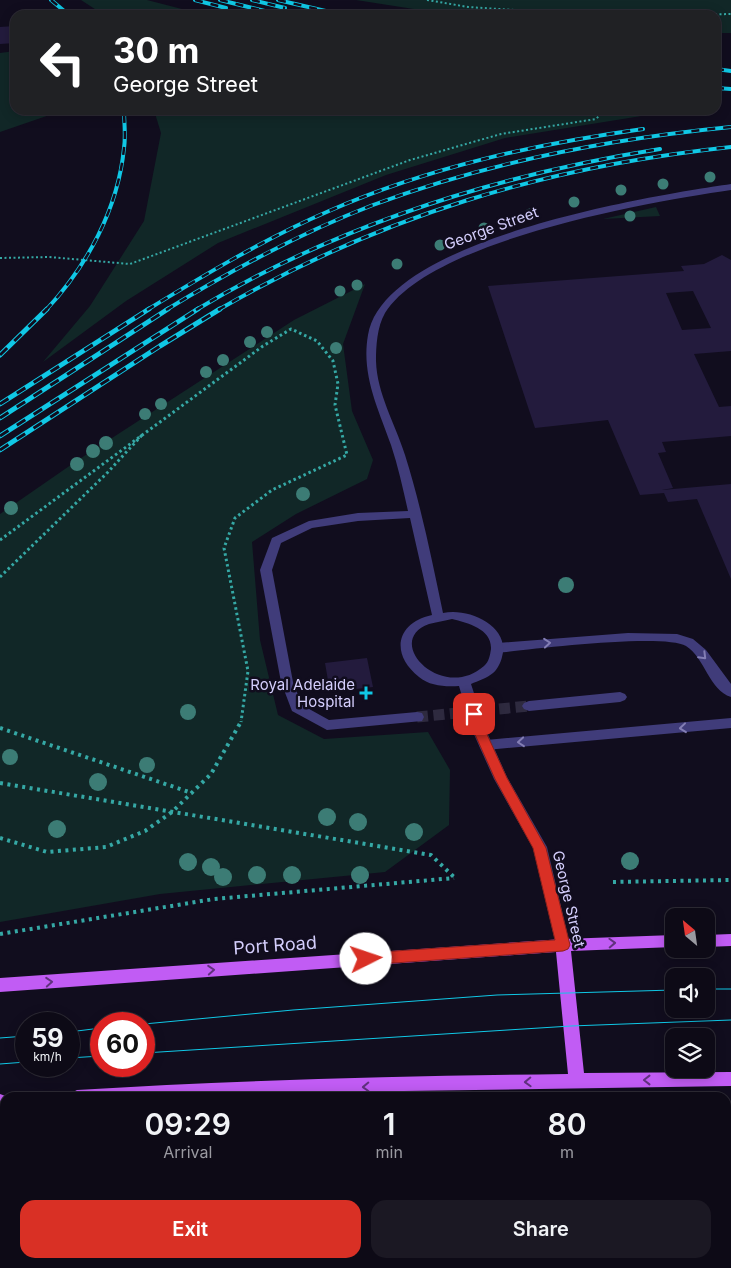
<!DOCTYPE html>
<html lang="en">
<head>
<meta charset="utf-8">
<style>
	body { margin:0; font-family:Inter,sans-serif; background:#1b1823; color:#f1f3f6; height:100vh; display:flex; flex-direction:column; font-size:19px; white-space:nowrap }
	* { box-sizing:border-box; margin:0 }
	p { font-size:16px; color:#9a9aa1 }
	.icon { flex:none; width:28px; height:28px; fill:none; stroke:currentColor; stroke-width:2; stroke-linecap:round; stroke-linejoin:round }
	.map { position:relative; flex:1; overflow:hidden }
	.sheet { position:absolute; left:0px; top:1092px; width:731px; height:176px; display:flex; flex-direction:column; background:#0d0a16; border-radius:15px 15px 0 0; box-shadow:0 2px 12px #0003,0 0 0 1px #2d2b35 }
	.sheet>* { flex:none }
	.hud { position:absolute; left:10px; top:10px; width:711px; height:105px; border-radius:15px; box-shadow:0 2px 12px #0003,0 0 0 1px #2d2b35; background:#202124; color:#fff; overflow:hidden }
	.needle { width:32px; rotate:331deg }
	.buttons { position:absolute; left:665px; top:908px; display:grid; gap:10px }
	.buttons a { display:grid; place-items:center; width:50px; height:50px; border-radius:10px; background:#0d0a16; box-shadow:0 2px 12px #0003,0 0 0 1px #2d2b35; font-size:25px }
	.speed { position:absolute; left:15px; top:1012px; display:flex; gap:10px; font-size:25px; font-weight:700; text-align:center }
	.speed>* { display:grid; place-content:center; width:65px; height:65px; border-radius:50%; background:#0d0a16; box-shadow:0 2px 12px #0003,0 0 0 1px #2d2b35; line-height:1 }
	.speed small { font-size:12px; font-weight:400 }
	.speed .limit { border:8px solid #d22; background:#fff; color:#111 }
	.pin { position:absolute; display:grid; place-items:center; width:42px; height:42px; color:#fff; margin:-21px; border-radius:10px; box-shadow:0 2px 8px #0006 }
	.me { position:absolute; width:55px; margin:-28px; rotate:86deg; stroke-linejoin:round; filter:drop-shadow(0 0 4px #0008) }
	.turn { display:flex; align-items:center; gap:18px; height:105px; padding:0 20px; font-size:22px }
	.turn .icon { width:65px; height:65px; stroke-width:2.5 }
	.turn b { display:block; font-size:35px; line-height:42px }
	.eta { display:flex; justify-content:space-evenly; align-items:center; height:85px; text-align:center }
	.eta b { font-size:30px; font-weight:600; line-height:35px }
	.primary-button { display:flex; gap:10px; margin-top:auto; padding:10px 20px }
	.primary-button a { flex:1; height:58px; border-radius:15px; background:#d93025; color:#fff; font-size:20px; font-weight:600; line-height:58px; text-align:center }
	.primary-button a+a { background:#1b1823; color:#f1f3f6 }
	.map>svg:first-child { display:block }
	.green { fill:#112727 }
	.building { fill:#231b3d; fill-rule:evenodd }
	.lines { fill:none; stroke-linecap:round; stroke-linejoin:round }
	.minor-tunnel { stroke:#2e2a3f; stroke-width:11; stroke-dasharray:11 5.5; stroke-linecap:butt }
	.path-far2 { stroke:#35a8a5; stroke-width:2; stroke-dasharray:2 2.5; stroke-linecap:butt }
	.path-far1 { stroke:#35a8a5; stroke-width:3; stroke-dasharray:2.5 3; stroke-linecap:butt }
	.path { stroke:#35a8a5; stroke-width:4; stroke-dasharray:3 4.5; stroke-linecap:butt }
	.service { fill:#403c7a; fill-rule:evenodd }
	.minor { fill:#403c7a; fill-rule:evenodd }
	.primary { fill:#c15cf4; fill-rule:evenodd }
	.tram { stroke:#10c8e6; stroke-width:1 }
	.rail-far1-casing { stroke:#10c8e6; stroke-width:4 }
	.rail-casing { stroke:#10c8e6; stroke-width:5 }
	.rail-far1 { stroke:#110d1e; stroke-width:2.5; stroke-dasharray:8; stroke-linecap:butt }
	.rail { stroke:#110d1e; stroke-width:3; stroke-dasharray:10; stroke-linecap:butt }
	.tree { fill:#3c7c75 }
	.oneway { stroke:#837eb4 }
	.oneway2 { stroke:#60317e }
	.route { fill:#d93025; stroke:#8d1f18 }
	.poi-dot { fill:#10c8e6; stroke:#110d1e; stroke-width:2 }
	.labels { text-anchor:middle; dominant-baseline:central; stroke-width:5; stroke-linejoin:round; paint-order:stroke }
	.street-label { font-size:15px; fill:#d4cefc; stroke:#110d1e }
	.poi-label { font-size:15px; fill:#d4cefc; stroke:#110d1e; text-anchor:end }
	.near-street-label { font-size:18px; fill:#d4cefc; stroke:#110d1e }
</style>
</head>
<body>
<div class="map">
<svg width="731" height="1268" viewBox="0 0 731 1268">
	<rect width="100%" height="100%" fill="#110d1e"/>
	<!-- green -->
	<path class="green" d="M81,0H147L205,15H104Z
		M356,0H731V33H716V15H452Z
		M15,51V110H64L0,132V53Z
		M154,110H708L666,112L505,138L386,175L218,243L126,301L43,362L90,306L144,221L161,133Z
		M656,207L660,216L603,219Z
		M365,284L343,344L352,411L373,460L367,479L296,514L252,542L260,640L278,715L324,739L428,732L450,770L449,825L385,872L160,894L0,922V514L78,460L294,320Z
		M726,1137H731V1268H0V1166H5V1264H726Z"/>
	<!-- building -->
	<path class="building" d="M15,26V43L0,44V27Z
		M722,255L731,260V351L694,354L719,407L731,406V436L662,442L666,452L658,453L673,488L662,490L731,484V579L697,499L668,502L664,493L640,495L608,420L535,428L488,286L684,271L681,266L704,264ZM693,291L711,328L682,330L666,293Z
		M367,658L373,687L330,692L325,663Z"/>
	<g class="lines">
		<!-- minor-tunnel -->
		<path class="minor-tunnel" d="M417,717L529,706"/>
		<!-- path-far2 -->
		<path class="path-far2" d="M427,0L468,7L592,15
			M688,15L731,14
			M0,258L49,257L130,264L410,160L501,134L596,119L601,114L592,110"/>
		<!-- path-far1 -->
		<path class="path-far1" d="M0,540L263,346L291,329L317,341L333,361L338,384L335,405L347,455L272,490L235,518L224,548L248,671L241,722
			M0,577L108,472L143,434"/>
		<!-- path -->
		<path class="path" d="M0,728L192,793
			M0,783L431,855L455,878
			M0,838L47,852L106,847L145,831L172,812L211,774L242,720
			M613,882L731,880
			M0,934L214,899L454,878
			M726,1139H731
			M0,1159L5,1158
			M726,1193L731,1198
			M96,1268L101,1264"/>
		<!-- service -->
		<path class="service" d="M628,633L677,634L693,639L706,650L731,684V697C709,690 705,658 686,646C664,633 530,649 498,653L494,651L492,648L494,645L498,643Z
			M731,718V728L486,750L481,749L479,745L481,741L486,740Z"/>
		<!-- minor -->
		<path class="minor" d="M731,184V190C648,202 431,240 385,313C377,327 376,346 376,361C377,394 395,423 405,455C421,506 432,560 443,613C468,607 511,626 502,657C501,662 497,670 493,673C487,678 478,681 471,684L486,730L507,777L547,847L570,945L568,950L563,951L558,950L556,945L533,848L494,779L472,730L459,686C445,687 430,686 419,677C390,654 396,623 432,615L410,518L358,521L312,528L281,543L272,570L293,682L302,705L329,720L417,712L422,713L424,717L422,721L327,730L292,711L281,682L260,570L272,538L309,521L358,513L408,511C403,489 398,466 391,445C378,408 361,375 368,335C384,239 649,196 731,184ZM452,619C468,623 492,629 491,649C490,655 489,662 484,666C442,703 382,641 429,624C436,622 445,621 452,619Z
			M620,692L625,694L627,697L625,700L620,702L529,711L524,709L522,706L524,703L529,701Z"/>
		<!-- primary -->
		<path class="primary" d="M731,934V946L706,947V935Z
			M674,935V947L571,951L584,1073L731,1072V1086L404,1091L221,1098H69L71,1093L77,1090C241,1080 404,1076 568,1074L556,952L0,992V978L563,939Z
			M0,1094L11,1098H5V1110H0Z"/>
		<!-- tram -->
		<path class="tram" d="M706,989H731
			M144,1024L293,1010L497,995L674,990
			M69,1032L101,1028
			M0,1038L26,1036
			M144,1053L571,1026L731,1020
			M69,1058L101,1056
			M0,1064L26,1062"/>
		<defs>
			<path id="rail-far1" d="M51,0L69,15
				M195,0L226,8
				M220,0L281,15
				M252,0L285,8
				M278,0L343,15
				M716,69L731,71
				M716,88L731,89
				M46,310C87,266 118,209 124,148C126,136 124,122 124,110
				M147,310C206,274 266,238 329,211C429,167 536,144 643,129
				M166,310C232,270 300,233 373,205C489,162 608,139 731,127
				M196,310C339,224 497,175 660,149
				M218,310C381,216 544,167 731,147"/>
			<path id="rail" d="M0,355L47,309
				M0,404L149,309
				M0,418L168,309
				M0,436L198,309
				M0,450L160,346L220,309"/>
		</defs>
		<!-- rail-far1 casing -->
		<use href="#rail-far1" class="rail-far1-casing"/>
		<!-- rail casing -->
		<use href="#rail" class="rail-casing"/>
		<!-- rail-far1 -->
		<use href="#rail-far1" class="rail-far1"/>
		<!-- rail -->
		<use href="#rail" class="rail"/>
	</g>
	<!-- trees -->
	<g class="tree">
		<circle cx="710" cy="177" r="5.5"/>
		<circle cx="663" cy="184" r="5.5"/>
		<circle cx="621" cy="190" r="5.5"/>
		<circle cx="574" cy="202" r="5.5"/>
		<circle cx="530" cy="214" r="5.5"/>
		<circle cx="630" cy="216" r="5.5"/>
		<circle cx="484" cy="228" r="5.5"/>
		<circle cx="440" cy="245" r="5.5"/>
		<circle cx="397" cy="264" r="5.5"/>
		<circle cx="357" cy="285" r="5.5"/>
		<circle cx="340" cy="291" r="5.5"/>
		<circle cx="267" cy="332" r="6"/>
		<circle cx="250" cy="342" r="6"/>
		<circle cx="336" cy="348" r="6"/>
		<circle cx="223" cy="360" r="6"/>
		<circle cx="206" cy="372" r="6"/>
		<circle cx="161" cy="404" r="6"/>
		<circle cx="145" cy="414" r="6"/>
		<circle cx="106" cy="443" r="7"/>
		<circle cx="93" cy="451" r="7"/>
		<circle cx="77" cy="464" r="7"/>
		<circle cx="303" cy="494" r="7"/>
		<circle cx="11" cy="508" r="7"/>
		<circle cx="566" cy="585" r="8"/>
		<circle cx="188" cy="712" r="8"/>
		<circle cx="10" cy="757" r="8"/>
		<circle cx="147" cy="765" r="8"/>
		<circle cx="98" cy="782" r="9"/>
		<circle cx="327" cy="817" r="9"/>
		<circle cx="358" cy="822" r="9"/>
		<circle cx="57" cy="829" r="9"/>
		<circle cx="414" cy="832" r="9"/>
		<circle cx="630" cy="861" r="9"/>
		<circle cx="188" cy="862" r="9"/>
		<circle cx="211" cy="867" r="9"/>
		<circle cx="257" cy="875" r="9"/>
		<circle cx="292" cy="875" r="9"/>
		<circle cx="360" cy="875" r="9"/>
		<circle cx="223" cy="877" r="9"/>
	</g>
	<!-- one-way arrows -->
	<defs><path id="oneway-chevron" d="M-2-3.5L2.5 0L-2 3.5" fill="none" stroke-width="1.6" stroke-linecap="round" stroke-linejoin="round" transform="scale(1.25)"/></defs>
	<g class="oneway">
		<use href="#oneway-chevron" transform="translate(547 643) rotate(-5)"/>
		<use href="#oneway-chevron" transform="translate(703 656) rotate(45)"/>
		<use href="#oneway-chevron" transform="translate(683 728) rotate(174)"/>
		<use href="#oneway-chevron" transform="translate(521 742) rotate(175)"/>
	</g>
	<g class="oneway2">
		<use href="#oneway-chevron" transform="translate(612 943) rotate(-2)"/>
		<use href="#oneway-chevron" transform="translate(211 970) rotate(-4)"/>
		<use href="#oneway-chevron" transform="translate(49 982) rotate(-4)"/>
		<use href="#oneway-chevron" transform="translate(647 1080) rotate(180)"/>
		<use href="#oneway-chevron" transform="translate(528 1082) rotate(178)"/>
		<use href="#oneway-chevron" transform="translate(366 1087) rotate(178)"/>
	</g>
	<!-- route -->
	<path class="route" d="M474,709L480,714L485,730L507,778L546,848L570,945L568,949L563,951L366,965L361,963L359,959L361,955L366,953L555,940L533,848L495,779L473,730L468,714Z"/>
	<!-- markers -->
	<path class="poi-dot" d="M363.5 685.5h5v5h5v5h-5v5h-5v-5h-5v-5h5z"/>
	<g class="labels">
		<!-- street labels -->
		<g class="street-label">
			<text transform="translate(491 228) rotate(-20)">George Street</text>
			<text transform="translate(569 899) rotate(77)">George Street</text>
		</g>
		<!-- poi labels -->
		<g class="poi-label">
			<text x="355" y="684">Royal Adelaide<tspan x="355" dy="17">Hospital</tspan></text>
		</g>
		<!-- near-street labels -->
		<g class="near-street-label">
			<text transform="translate(275 945) rotate(-4)">Port Road</text>
		</g>
	</g>
</svg>
<div class="buttons">
<a><svg class="needle" viewBox="-14 -14 28 28"><path d="M0-13l5 13h-10z" fill="#e53935"/><path d="M0 13l5-13h-10z" fill="#9a9aa1"/></svg></a>
<a><svg class="icon" aria-label="sound" viewBox="0 0 24 24"><path d="M4 9h4l5-4v14l-5-4H4zM17 9q2 3 0 6"/></svg></a>
<a><svg class="icon" aria-label="layers" viewBox="0 0 24 24"><path d="M12 4l9 5-9 5-9-5zM3 14l9 5 9-5"/></svg></a>
</div>
<div class="speed"><div>59<small>km/h</small></div><div class="limit">60</div></div>
<div class="pin" style="left:474px;top:714px;background:#d93025"><svg class="icon" aria-label="arrive" viewBox="0 0 24 24"><path d="M6 21V4h12l-3 4 3 4H6"/></svg></div>
<svg class="me" style="left:366px;top:959px" viewBox="-20 -20 40 40"><circle r="19" fill="#fff"/><path d="M0-13L10 11 0 6-10 11z" fill="#d93025"/></svg>
<div class="hud">
<div class="turn"><svg class="icon" aria-label="left" viewBox="0 0 24 24"><path d="M17 20v-9H6M10 6l-5 5 5 5"/></svg><div><b>30 m</b>George Street</div></div>
</div>
<section class="sheet">
<div class="eta">
<div><b>09:29</b><p>Arrival</p></div>
<div><b>1</b><p>min</p></div>
<div><b>80</b><p>m</p></div>
</div>
<div class="primary-button"><a>Exit</a><a>Share</a></div>
</section>
</div>
</body>
</html>
